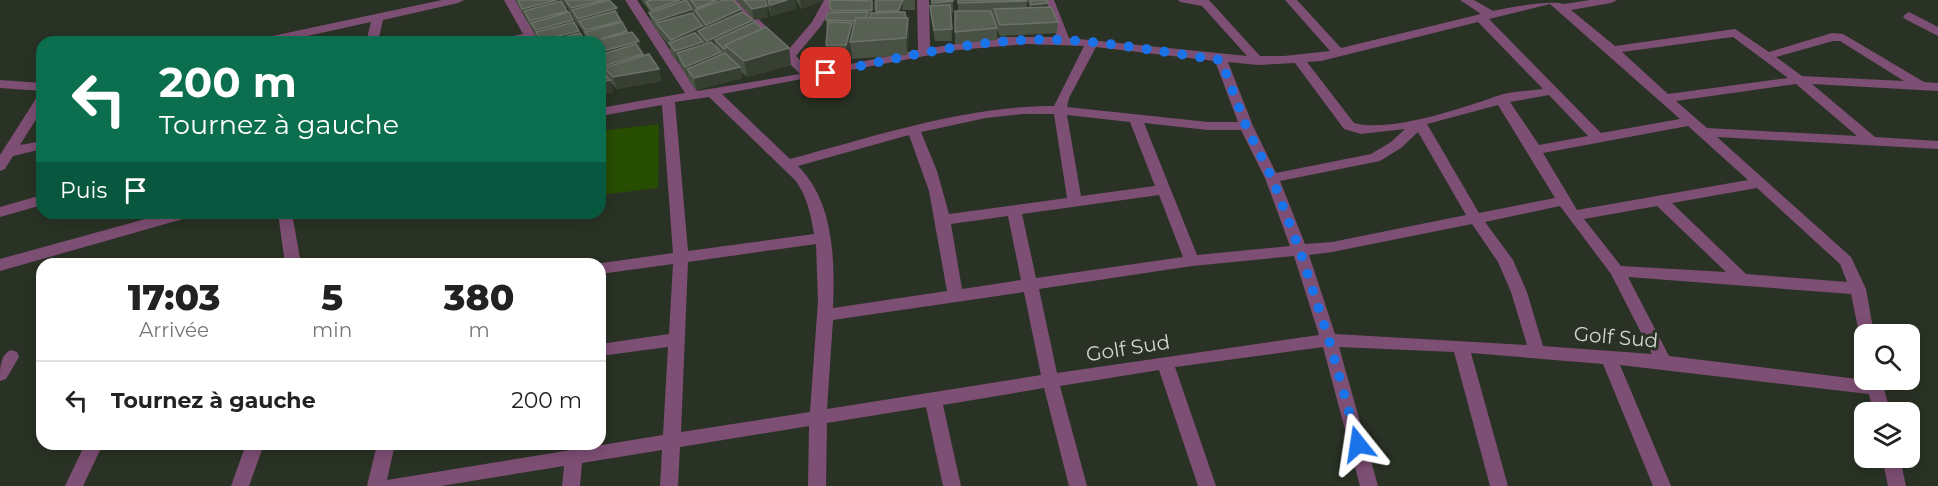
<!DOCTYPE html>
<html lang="fr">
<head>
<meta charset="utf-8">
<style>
	body { margin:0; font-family:Montserrat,sans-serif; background:#f6f6f6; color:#222; height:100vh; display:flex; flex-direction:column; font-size:22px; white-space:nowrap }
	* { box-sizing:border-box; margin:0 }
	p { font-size:20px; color:#767676 }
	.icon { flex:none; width:33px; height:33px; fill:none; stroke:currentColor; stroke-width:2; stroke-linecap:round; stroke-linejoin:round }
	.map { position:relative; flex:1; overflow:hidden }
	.drawer { position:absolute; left:36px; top:258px; width:570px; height:192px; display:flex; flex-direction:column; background:#fff; border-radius:18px; box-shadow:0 3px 15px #0003 }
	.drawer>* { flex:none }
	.top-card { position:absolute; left:36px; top:36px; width:570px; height:183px; border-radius:18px; box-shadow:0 3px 15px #0003; background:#0b6e4f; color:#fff; overflow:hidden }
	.buttons { position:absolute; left:1854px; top:324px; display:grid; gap:12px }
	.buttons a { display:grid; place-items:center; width:66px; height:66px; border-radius:12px; background:#fff; box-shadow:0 3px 15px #0003; font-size:30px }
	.pin { position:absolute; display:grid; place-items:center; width:51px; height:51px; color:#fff; margin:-26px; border-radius:12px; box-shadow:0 3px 9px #0006 }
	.me { position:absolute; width:66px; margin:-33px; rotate:345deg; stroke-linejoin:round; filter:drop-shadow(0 0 4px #0008) }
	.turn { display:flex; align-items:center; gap:21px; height:126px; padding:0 24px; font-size:27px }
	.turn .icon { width:78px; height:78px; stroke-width:2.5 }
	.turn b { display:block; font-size:42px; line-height:51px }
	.then { display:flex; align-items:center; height:57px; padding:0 24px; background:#0003; gap:12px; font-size:22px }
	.eta { display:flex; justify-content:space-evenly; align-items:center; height:102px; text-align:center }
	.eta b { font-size:36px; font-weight:800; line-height:42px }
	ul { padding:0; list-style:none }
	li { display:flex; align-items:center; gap:18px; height:78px; padding:0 24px; border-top:2px solid #e0e0e0 }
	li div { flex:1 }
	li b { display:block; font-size:22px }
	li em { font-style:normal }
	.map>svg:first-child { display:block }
	.green { fill:#274e00 }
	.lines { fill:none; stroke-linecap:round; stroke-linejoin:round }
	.minor { fill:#7e4f74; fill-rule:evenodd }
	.wall { fill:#495144 }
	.shaded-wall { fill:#373f32 }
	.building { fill:#585f53; stroke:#6b7267; stroke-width:1.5 }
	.route { stroke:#1a73e8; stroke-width:10; stroke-dasharray:0 18 }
	.labels { text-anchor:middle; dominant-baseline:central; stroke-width:6; stroke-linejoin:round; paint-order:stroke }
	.street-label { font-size:20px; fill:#d2d7cf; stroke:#2a3225 }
</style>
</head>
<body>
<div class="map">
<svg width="1938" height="486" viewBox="0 0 1938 486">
	<rect width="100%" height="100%" fill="#2a3225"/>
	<!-- green -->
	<path class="green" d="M659,124L658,188L600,195V131Z"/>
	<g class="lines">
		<!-- minor -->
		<path class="minor" d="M442,0H464L458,3L383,20L378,42H366L371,22L280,42H257L263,38Z
			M504,0H516L539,42H495L497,39L523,34Z
			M625,0H637L697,91L800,74L726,0H739L789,49L812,22L824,0H836L821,26L796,56L812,72L918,50L917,0H929L930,48L1003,37H1057L1042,0H1054L1069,38L1247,56L1202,6L1180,2L1178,0H1209L1260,56H1284L1330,51L1285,0H1297L1341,48L1481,14L1460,0H1474L1493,11C1511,7 1550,0 1564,4L1590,0H1617L1611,3L1571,10L1615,46L1735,29L1769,52L1832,33L1843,34L1924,82L1938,83V91L1812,84L1875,137L1938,141V149L1717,137L1851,257L1866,289L1874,334H1864V340L1860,338L1851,294L1628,277L1669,356L1866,380H1882L1890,412H1873L1869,394L1620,365L1671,486H1653L1603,364L1471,353L1508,486H1490L1454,352L1339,347L1378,486H1360L1323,347L1175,367L1216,486H1198L1159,370L1060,386L1087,486H1069L1044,388L943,405L961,486H943L926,407L827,423L826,486H808L809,426L680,447L678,486H660L662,450L582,463L580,486H562L564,466L441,486H367L377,444H395L387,480L663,435L668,347L600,356V344L669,334L673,264L600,274V264H595L673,253L662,105L600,116V108L685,93ZM1550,4L1680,119L1601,133L1489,19ZM1478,22L1543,89C1528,91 1511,91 1497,96C1463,108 1389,133 1354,123L1307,62L1321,61ZM1733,37L1788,78L1668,94L1622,52ZM1833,41H1840L1904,81L1802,76L1776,57ZM1026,44L1084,46L1054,106C964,106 877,136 790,159L722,94L957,50ZM1096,47L1215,61L1238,122H1208L1067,107L1069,98ZM1228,62L1258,65L1295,63L1344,129L1361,134L1405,129L1391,142L1371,154L1276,173L1253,126ZM1796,84L1857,136L1707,128L1676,101ZM1549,95L1588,136L1539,145L1510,102ZM709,97L795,180C807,196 811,215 814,234L688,251L675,102ZM1498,105L1555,198L1479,213L1427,124ZM1023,114H1054L1067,198L949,214L937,171L921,132L986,118ZM1067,115L1130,122L1155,186L1081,196ZM1144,123L1208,130H1241L1265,178L1290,246L1197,255ZM1688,126L1748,180L1577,210L1543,153ZM1418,132L1466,215L1332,242L1305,244L1280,181L1380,161L1401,148ZM909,135L929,191L947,291L833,308C835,260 834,202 798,166ZM1757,188L1840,264L1847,282L1746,274L1672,203ZM1159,195L1183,257L1036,278L1022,214ZM1560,206L1611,274L1652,354L1543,346L1527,292L1513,260L1485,222ZM1657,206L1726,272L1621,266L1584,219ZM1008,216L1021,280L962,289L951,224ZM1472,224L1498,262L1511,292L1527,345L1335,334L1309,255L1332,252ZM816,244L818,301L810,412L681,432L688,262ZM1294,256L1319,335L1057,373L1039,289L1192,266ZM1024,292L1041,375L827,409L833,320Z
			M1909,12L1938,27V36L1905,19L1903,16Z
			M0,80L42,83V91L0,88Z
			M42,96V110L20,145L42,141V149L13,156L5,169L0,171V155L37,97Z
			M42,195V205L0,217V207Z
			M167,213H192L190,217L0,271V259Z
			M278,213H292L301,264H285Z
			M11,350L17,352L19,357L6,379L0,381C0,368 0,355 11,350Z
			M85,444H103L83,486H65Z
			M246,444H264L249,486H231Z
			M1882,458H1900L1906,486H1888Z"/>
	</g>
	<!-- wall -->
	<path class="wall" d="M515,0H559L574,22L580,33L586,42H540L526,20Z
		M562,0H607L619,17L643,56L662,81L617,89L610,82L613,92L600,95V42H588L582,30L575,21L568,8H566Z
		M641,0H733L742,12L753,20V23L789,48L791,65L747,77L741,72L742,78L696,90L689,81L688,78L680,65L679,62L678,63L671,54L670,47L652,24L648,9Z
		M736,0H765L768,17L754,20L740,5V3H738Z
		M766,0H795L796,9L771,16Z
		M796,0H824L801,9Z
		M829,0H870L872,1V13H876V10H874V0H915V10H903V12L906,18H908L909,34L907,55L852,59L850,44L847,56H827L826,45L827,31L826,20L830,13Z
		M931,0H953V13H951L952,41H935L931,17Z
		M958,0H1027V8L1029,7L1028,0H1047L1048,7L1058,22L1057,33L1000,36L997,30V40L955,44V11H958Z"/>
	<!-- shaded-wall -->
	<path class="shaded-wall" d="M557,0H559L562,11H524L526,20L522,9Z
		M564,0H565L568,8H566Z
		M604,0H607L610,10L617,8L620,20L579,21L582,30L578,19L572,10L574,19L571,8Z
		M680,0H684L686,10L654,18L652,10Z
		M717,0H731L698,15L697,8Z
		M787,0H795L796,9L771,16L770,5Z
		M800,0H824L801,9Z
		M903,0V11L898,22V11Z
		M1048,3L1047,14L1031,16V5Z
		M767,6L768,17L754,20L752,9Z
		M692,9L695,20L657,24L656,21Z
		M741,9L743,21L708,37L706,25Z
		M567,11L570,21L573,20L577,31H579L582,42H542L536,32L540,41L536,30L531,23L534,32L530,21Z
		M908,18L909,34L907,55L906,38Z
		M753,20L755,32L715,40L716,49L709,52L707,41Z
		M621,21L624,32L586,34L585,30Z
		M852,23L853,34L847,56L846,45Z
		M702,26L705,38L698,31L700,40L672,48L671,40Z
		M639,41L642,53L600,61V52Z
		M703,42L705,53H677L679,62L678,63L675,51Z
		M789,48L791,65L747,77L744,61Z
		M721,52L723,64L687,69L688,78L685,67Z
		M643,54L645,66L604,68L607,78L604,66Z
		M740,67L742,78L696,90L694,78Z
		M659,69L662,81L617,89L613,77Z
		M610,80L613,92L600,95V82Z"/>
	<!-- building -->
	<path class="building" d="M518,0H557L522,9Z
		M565,0H604L571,8Z
		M609,0L617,8L578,19L572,10Z
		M651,0H680L652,10L646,2Z
		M686,0L692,9L656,21L649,13Z
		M691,0H717L697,8Z
		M723,0H733L741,9L706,25L695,10Z
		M744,0H765L767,6L752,9Z
		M768,0H787L770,5Z
		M829,0L872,1V10L831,11Z
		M876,0H903L898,11H876Z
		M932,0H953V1L932,3Z
		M958,0H1027V1L958,3Z
		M1030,0H1047L1048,3L1031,5Z
		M561,1L567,11L530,21L524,11Z
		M950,5L952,29L934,30L930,6Z
		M1051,7L1058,22L1000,25L994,9Z
		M615,11L621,21L585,30L579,21Z
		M955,11H991L997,28L955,32Z
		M569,12L573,20L536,30L531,23Z
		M742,12L753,20L707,41L698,31Z
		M868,12L866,18H856L855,21L826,20L828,13Z
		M905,12L906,18H870L871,13Z
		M692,13L702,26L671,40L656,23Z
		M856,18H908L906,38L850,42Z
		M574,22L579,31L541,40L536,32Z
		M622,22L627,31L601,39L632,32L639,41L600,52V42H589L592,41L585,32Z
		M755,22L762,29L725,45L726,48L724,49L715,40Z
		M828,22L852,23L846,45H826Z
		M766,27L789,48L744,61L725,45Z
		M580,33L586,42H543Z
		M695,33L703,42L675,51L669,43Z
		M711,42L721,52L685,67L677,53Z
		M636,44L643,54L604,66L600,61V55Z
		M725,53L740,67L694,78L687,69Z
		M649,54L659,69L613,77L604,68Z
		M600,68L610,80L600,82Z"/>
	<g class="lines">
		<!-- route -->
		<path class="route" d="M826,73C891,60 958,43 1025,40C1090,37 1157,52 1221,60L1246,126L1272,178L1300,251L1329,340L1358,444"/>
	</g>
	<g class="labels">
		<!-- street labels -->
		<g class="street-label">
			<text transform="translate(1616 337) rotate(5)">Golf Sud</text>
			<text transform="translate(1128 348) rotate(-9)">Golf Sud</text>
		</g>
	</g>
</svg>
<div class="buttons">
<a><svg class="icon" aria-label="search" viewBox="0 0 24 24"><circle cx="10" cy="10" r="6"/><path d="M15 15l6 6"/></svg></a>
<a><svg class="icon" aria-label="layers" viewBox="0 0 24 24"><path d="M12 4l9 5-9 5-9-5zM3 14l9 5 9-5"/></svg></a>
</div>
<div class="pin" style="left:826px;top:73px;background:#d93025"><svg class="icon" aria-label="arrive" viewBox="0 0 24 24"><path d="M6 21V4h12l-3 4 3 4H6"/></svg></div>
<svg class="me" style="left:1358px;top:444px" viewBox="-20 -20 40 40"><path d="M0-17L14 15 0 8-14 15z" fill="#1a73e8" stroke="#fff" stroke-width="4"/></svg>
<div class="top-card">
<div class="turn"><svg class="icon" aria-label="left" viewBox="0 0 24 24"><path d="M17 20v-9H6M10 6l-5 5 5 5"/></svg><div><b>200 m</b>Tournez à gauche</div></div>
<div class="then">Puis<svg class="icon" aria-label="arrive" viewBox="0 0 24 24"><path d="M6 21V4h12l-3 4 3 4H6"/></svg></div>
</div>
<section class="drawer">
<div class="eta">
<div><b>17:03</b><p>Arrivée</p></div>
<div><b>5</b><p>min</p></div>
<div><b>380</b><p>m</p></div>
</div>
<ul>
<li><svg class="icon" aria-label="left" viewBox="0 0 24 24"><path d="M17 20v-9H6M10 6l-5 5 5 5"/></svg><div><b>Tournez à gauche</b></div><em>200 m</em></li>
</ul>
</section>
</div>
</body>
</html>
